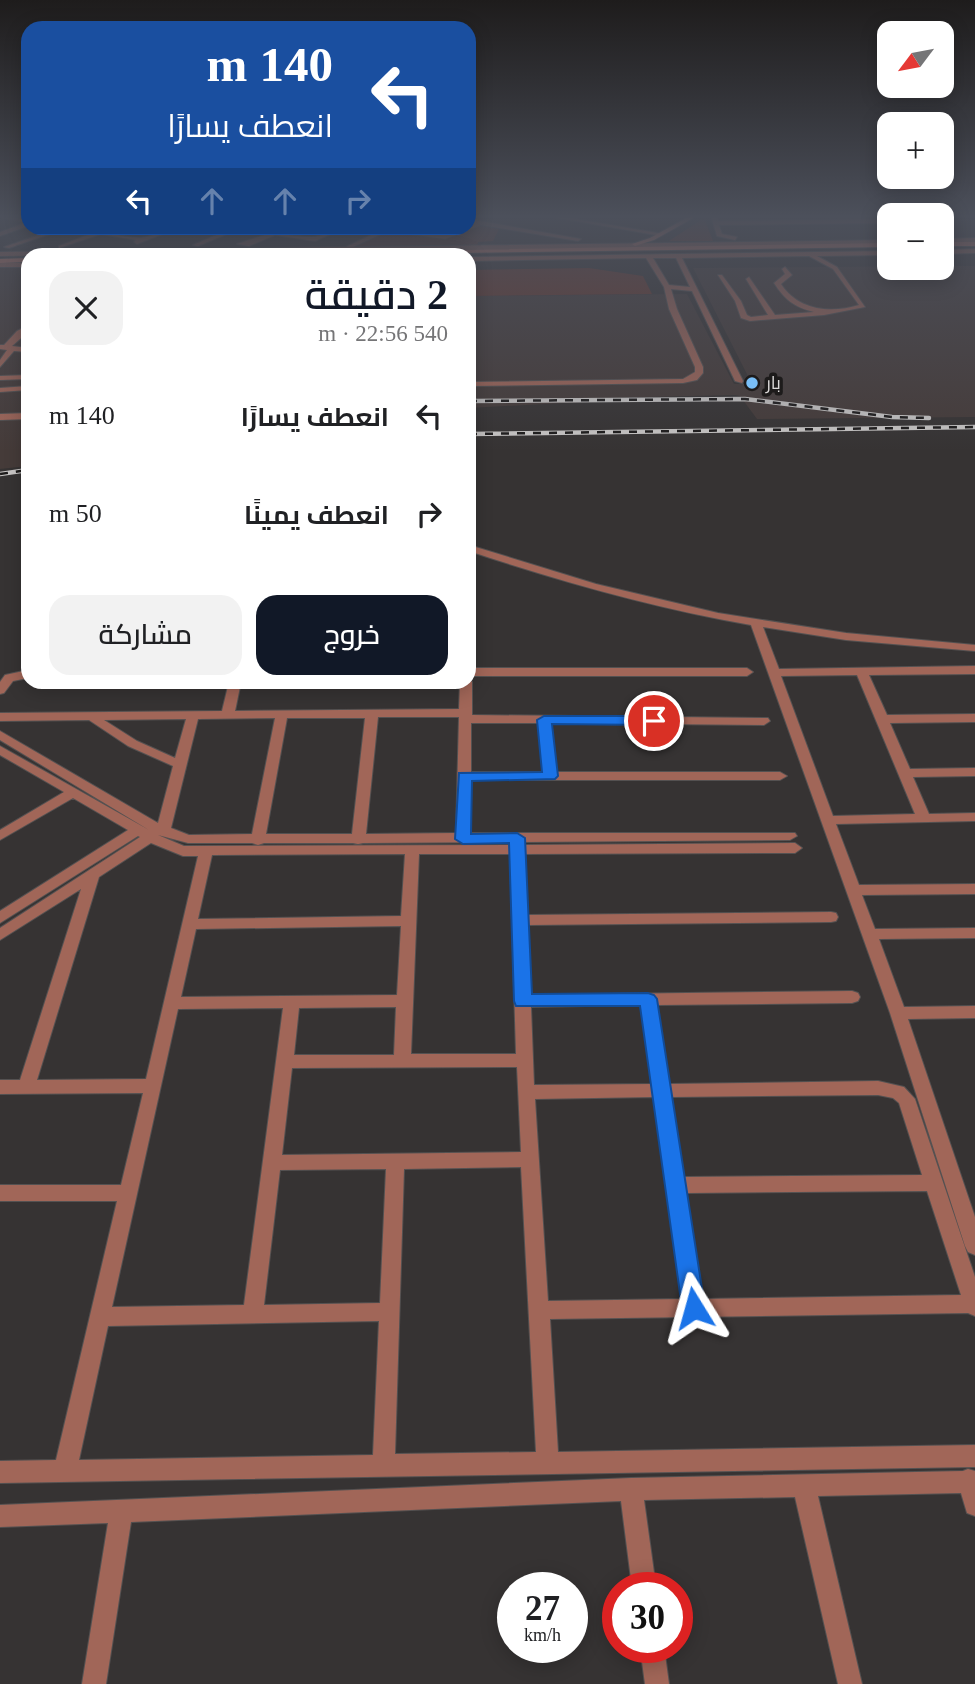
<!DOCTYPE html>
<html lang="ar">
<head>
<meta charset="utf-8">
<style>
	body { margin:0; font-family:"Times New Roman",Cairo,serif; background:#f2f2f2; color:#202124; direction:rtl; height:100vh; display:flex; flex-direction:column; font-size:26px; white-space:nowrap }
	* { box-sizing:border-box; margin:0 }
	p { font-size:23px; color:#757577 }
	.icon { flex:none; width:38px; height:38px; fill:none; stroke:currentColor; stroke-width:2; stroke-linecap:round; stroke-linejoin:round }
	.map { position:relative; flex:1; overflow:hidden; direction:ltr }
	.drawer { position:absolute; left:21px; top:248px; width:455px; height:441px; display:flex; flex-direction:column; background:#fff; border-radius:21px; box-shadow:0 4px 18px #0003; direction:rtl }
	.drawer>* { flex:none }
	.hud { position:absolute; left:21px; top:21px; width:455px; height:214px; border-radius:21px; box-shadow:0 4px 18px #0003; direction:rtl; background:#1a4fa0; color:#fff; overflow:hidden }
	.needle { width:46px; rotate:238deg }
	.tools { position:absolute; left:877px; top:21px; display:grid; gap:14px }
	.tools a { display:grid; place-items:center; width:77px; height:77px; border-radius:14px; background:#fff; box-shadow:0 4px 18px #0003; font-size:35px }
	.speed { position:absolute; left:497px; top:1572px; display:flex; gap:14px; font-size:35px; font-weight:700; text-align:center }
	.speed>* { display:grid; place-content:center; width:91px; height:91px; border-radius:50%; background:#fff; box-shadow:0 4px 18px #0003; line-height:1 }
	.speed small { font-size:18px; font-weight:400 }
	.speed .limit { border:10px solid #d22; background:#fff; color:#111 }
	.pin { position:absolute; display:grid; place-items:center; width:60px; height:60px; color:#fff; margin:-30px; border:4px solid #fff; border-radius:50%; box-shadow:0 2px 7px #0007 }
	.me { position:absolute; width:77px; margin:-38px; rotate:352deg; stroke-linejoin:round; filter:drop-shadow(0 0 5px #0008) }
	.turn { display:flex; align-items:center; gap:24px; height:147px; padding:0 28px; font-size:32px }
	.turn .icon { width:91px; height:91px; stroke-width:2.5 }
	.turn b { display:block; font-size:49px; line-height:60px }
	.lanes { display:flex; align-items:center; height:66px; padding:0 28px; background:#0003; justify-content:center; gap:35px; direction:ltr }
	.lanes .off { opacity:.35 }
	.round { display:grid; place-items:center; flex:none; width:74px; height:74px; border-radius:21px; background:#f2f2f2 }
	.overview { display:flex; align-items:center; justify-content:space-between; height:119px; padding:0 28px }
	h1 { font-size:42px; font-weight:600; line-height:52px; color:#111827 }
	.button { display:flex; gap:14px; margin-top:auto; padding:14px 28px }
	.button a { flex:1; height:80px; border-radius:21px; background:#111827; color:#fff; font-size:28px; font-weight:600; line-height:80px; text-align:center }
	.button a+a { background:#f2f2f2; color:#202124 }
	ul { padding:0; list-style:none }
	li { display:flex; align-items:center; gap:21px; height:98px; padding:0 28px }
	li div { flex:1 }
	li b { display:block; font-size:26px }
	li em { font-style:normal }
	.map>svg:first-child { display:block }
	.built { fill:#453b39 }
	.green { fill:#6a3529 }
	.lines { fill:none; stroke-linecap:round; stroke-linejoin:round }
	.street-casing { stroke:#545151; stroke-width:2 }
	.secondary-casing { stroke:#545151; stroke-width:2 }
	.street { fill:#a16658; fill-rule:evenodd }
	.secondary { fill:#de806a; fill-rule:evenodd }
	.rail-casing { stroke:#c9c7c6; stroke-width:4.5 }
	.rail { stroke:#1d1b1b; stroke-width:2.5; stroke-dasharray:8; stroke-linecap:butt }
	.route { fill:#1a73e8; stroke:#114b97; stroke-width:2 }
	.poi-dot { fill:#79bff8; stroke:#1d1b1b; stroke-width:2.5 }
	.labels { text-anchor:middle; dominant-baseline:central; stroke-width:7; stroke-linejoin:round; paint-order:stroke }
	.far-poi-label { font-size:18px; fill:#dbd9d8; stroke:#1d1b1b; text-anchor:start }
</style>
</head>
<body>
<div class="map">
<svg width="975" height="1684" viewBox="0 0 975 1684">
	<rect width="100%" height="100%" fill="#363333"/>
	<!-- built -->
	<path class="built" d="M942,266H975V417L757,419L740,396L735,395L601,398L602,401L469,408V296L687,294L734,384H752L693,268Z
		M28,267V466L0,469V268Z"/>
	<!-- green -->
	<path class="green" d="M704,218L713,241H669Z
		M479,225L499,229L493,241L478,242L477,246L353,247L387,230L446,240Z
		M589,268L643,276L652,294L469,296V270Z"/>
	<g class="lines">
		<defs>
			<path id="street" d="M0,216L28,218V222L2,218Z
				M547,216H558L664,234L661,236Z
				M711,216H717L718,221L889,219V223L719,225L722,234L737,237L735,240L717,236Z
				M469,219L581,239L578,241L481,225L445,239L388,231L353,247L889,240V244L0,256V252L346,247L386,228L444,235L469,228L473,224L469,223Z
				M28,222V226L0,236V232Z
				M60,228H67L9,248L4,247Z
				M70,228C94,226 117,238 141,238C154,237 165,227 178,228L137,244L134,242L136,240L101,234L59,248V246L93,233Z
				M233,228C260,228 286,237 312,237C323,237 333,227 344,228L315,241L275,235L249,246L237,244L268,234L239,229L198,246L193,245Z
				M975,238V242L942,243V239Z
				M975,249V253L942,254V250Z
				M889,251V255L817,256L837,267L865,307L824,315L750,321L741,318L735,301L718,275H722L741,301L747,315L751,317L768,315L746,279L749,277L775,315L814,312C794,307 785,300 774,283L785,274L782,269L785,267L792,275L781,284C798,310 830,314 859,305L833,269L809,256L682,258L743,381L742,383L735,381L692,291L671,289L677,309L703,367V373L697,380L683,383L469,386V382L683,379L695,372V367L669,309L664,287L646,258L469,261V257ZM653,258H676L690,287L669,285Z
				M0,263H28V267H0Z
				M25,327H28V332L12,346L28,348V352L14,351L0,367V360L7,350L0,349V345H4L17,331Z
				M28,375V379L0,380V376Z
				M28,386V390L0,392V388Z
				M28,413V419L0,420V414Z
				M469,545L596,584L718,613L846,633L975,645V651L846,640L763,627L779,669L975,666V674L869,675L887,715L975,714V722L890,723L910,769L975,768V776L913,777L929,814L975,813V821L836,824L859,885L975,884V894L862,895L875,929L975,928V938L879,939L904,1007L975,1006V1018L908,1019L975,1217V1255L968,1252L965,1246L890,1013L751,625C655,608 562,582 469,551ZM857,675L915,814L833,816L781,676Z
				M469,668H747L753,672L747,676H469Z
				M28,670V678L13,681L4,693L0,694V682L5,675Z
				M469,679L472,682V715L768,718L770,721L764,725L551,723L556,772H780L787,776L780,780H471L470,833H795L797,836L790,840L523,842L524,845L795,843L802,848L795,853L524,854L527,915L831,912L836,913L838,917L836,921L831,922L528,925L530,995L852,991L858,993L860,997L858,1001L852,1003L657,1005L669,1084L878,1081L904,1087L915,1099L975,1277V1316L968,1313L550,1319L558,1452L975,1445V1467L0,1483V1461L56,1460L117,1201H0V1185H121L143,1093L0,1094V1080H20L81,889L0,940V928L140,837L138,836L0,923V911L128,830L73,798L0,840V830L64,792L0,755V746L149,830L0,740V731L158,823L173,766L128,746L89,720L0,721V713L222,711L229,682H241L235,711L459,709L460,682H469ZM378,717H459L456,833L366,834ZM275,718L252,834L189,835L171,828L198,719ZM287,718H365L352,834H266ZM186,719L175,758L137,741L104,720ZM471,723H538L543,772H471ZM158,835L188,843H252L258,845L264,843H353L358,844L363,843L511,842L510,845L184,846ZM151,843L183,856H198L146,1079L37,1080L99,877ZM405,854L401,916L198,919L212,855ZM419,854H510L516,1054H411ZM401,926L397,995L181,997L196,929ZM641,1005L652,1084L534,1085L531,1007ZM396,1007L394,1055H294L299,1008ZM283,1008L244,1305L112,1307L178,1009ZM517,1067L521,1152L282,1155L292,1068ZM878,1095L893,1098L899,1103L922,1175L684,1177L671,1097ZM654,1097L683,1299L548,1301L535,1099ZM521,1167L536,1452L395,1454L404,1169ZM386,1169L380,1303L264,1305L280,1170ZM927,1191L961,1295L703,1299L686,1193ZM379,1321L373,1455L79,1460L108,1326Z
				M968,1469L975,1471V1516L967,1513L961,1493L818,1496L862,1684H838L795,1497L644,1500L656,1587H632L621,1501L131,1522L106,1684H82L108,1523L0,1527V1505L631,1478L963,1471Z
				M640,1647H664L669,1684H645Z"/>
			<path id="secondary" d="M690,216H697L654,240L635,246L632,244L650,238Z
				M942,242H975V246H942Z
				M889,243V247L248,256H66Z
				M28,258V262L0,263V259Z"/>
		</defs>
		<!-- street casing -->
		<use href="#street" class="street-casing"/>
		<!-- secondary casing -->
		<use href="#secondary" class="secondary-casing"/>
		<!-- street -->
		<use href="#street" class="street"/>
		<!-- secondary -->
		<use href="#secondary" class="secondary"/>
		<defs>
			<path id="rail" d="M469,401L745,399L892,417L929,418
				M469,434L975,427
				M0,474L28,470"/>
		</defs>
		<!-- rail casing -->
		<use href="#rail" class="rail-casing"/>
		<!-- rail -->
		<use href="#rail" class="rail"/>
	</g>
	<!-- sky -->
	<linearGradient id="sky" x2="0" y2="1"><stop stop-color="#1e1c1c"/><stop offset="0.48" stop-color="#4c505b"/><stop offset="1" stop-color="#4c505b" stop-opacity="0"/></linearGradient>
	<rect width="975" height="451" fill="url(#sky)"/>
	<!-- route -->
	<path class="route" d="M544,716H654L661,721L654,725L552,724L558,776L555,779L472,781L471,834L517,833L525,838L532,994L648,993L654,995L657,999L705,1308L702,1315L694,1318L685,1315L682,1308L640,1006H516L514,1001L509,843L463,844L455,839L459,773L542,772L537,720Z"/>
	<!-- markers -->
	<circle class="poi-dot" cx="752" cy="383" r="7"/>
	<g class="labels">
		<!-- far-poi labels -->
		<g class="far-poi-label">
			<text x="766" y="383">بار</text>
		</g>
	</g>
</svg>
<div class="tools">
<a><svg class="needle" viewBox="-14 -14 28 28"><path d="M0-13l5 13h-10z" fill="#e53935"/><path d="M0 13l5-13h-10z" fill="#757577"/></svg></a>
<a>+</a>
<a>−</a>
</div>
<div class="speed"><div>27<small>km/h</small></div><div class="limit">30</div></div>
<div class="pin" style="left:654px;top:721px;background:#d93025"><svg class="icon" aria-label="arrive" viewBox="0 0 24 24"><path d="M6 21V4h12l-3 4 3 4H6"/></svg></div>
<svg class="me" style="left:694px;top:1308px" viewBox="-20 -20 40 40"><path d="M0-17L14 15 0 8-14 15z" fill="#1a73e8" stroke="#fff" stroke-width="4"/></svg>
<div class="hud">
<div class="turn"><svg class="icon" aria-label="left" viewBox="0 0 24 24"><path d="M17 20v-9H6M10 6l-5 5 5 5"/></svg><div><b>140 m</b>انعطف يسارًا</div></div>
<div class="lanes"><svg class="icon" aria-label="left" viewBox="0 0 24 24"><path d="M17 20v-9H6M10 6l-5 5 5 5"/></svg><svg class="icon off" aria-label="ahead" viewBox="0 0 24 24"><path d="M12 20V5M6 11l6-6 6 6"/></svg><svg class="icon off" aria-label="ahead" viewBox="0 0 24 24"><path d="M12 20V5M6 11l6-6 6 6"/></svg><svg class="icon off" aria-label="right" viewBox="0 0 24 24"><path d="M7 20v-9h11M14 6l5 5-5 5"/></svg></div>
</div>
<section class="drawer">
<div class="overview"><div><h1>2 دقيقة</h1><p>540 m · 22:56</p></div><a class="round"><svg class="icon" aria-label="close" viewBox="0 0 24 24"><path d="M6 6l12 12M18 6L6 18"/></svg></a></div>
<ul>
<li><svg class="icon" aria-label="left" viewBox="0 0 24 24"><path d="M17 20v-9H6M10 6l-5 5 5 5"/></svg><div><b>انعطف يسارًا</b></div><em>140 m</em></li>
<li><svg class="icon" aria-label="right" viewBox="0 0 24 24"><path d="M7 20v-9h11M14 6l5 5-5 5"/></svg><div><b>انعطف يمينًا</b></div><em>50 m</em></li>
</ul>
<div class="button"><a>خروج</a><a>مشاركة</a></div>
</section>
</div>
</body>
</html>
